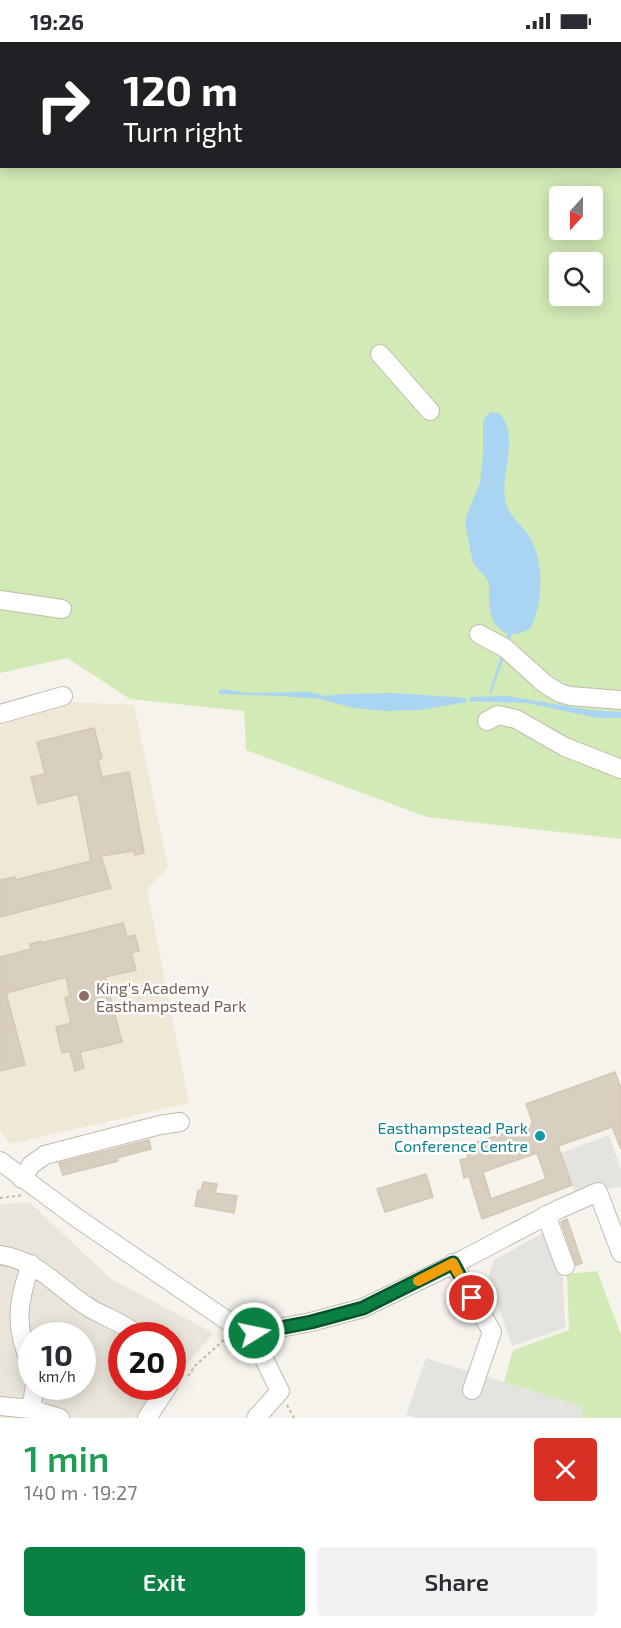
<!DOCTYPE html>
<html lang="en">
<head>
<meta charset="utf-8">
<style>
	body { margin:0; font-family:"Exo 2",sans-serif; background:#f2f2f3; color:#2b2b33; height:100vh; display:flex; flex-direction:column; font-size:22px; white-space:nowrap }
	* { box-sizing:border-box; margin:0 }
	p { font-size:20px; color:#7c7c81 }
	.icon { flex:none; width:33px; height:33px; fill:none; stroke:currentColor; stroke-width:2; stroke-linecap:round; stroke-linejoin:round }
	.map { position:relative; height:1376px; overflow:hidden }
	.sheet { display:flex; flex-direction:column; background:#fff; flex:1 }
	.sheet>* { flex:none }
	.hud { position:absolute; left:0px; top:0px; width:621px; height:126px; box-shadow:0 3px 15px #0003; background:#202124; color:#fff; overflow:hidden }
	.needle { width:39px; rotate:201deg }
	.fabs { position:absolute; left:549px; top:144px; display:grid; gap:12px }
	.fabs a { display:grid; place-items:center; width:54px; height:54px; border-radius:6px; background:#fff; box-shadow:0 3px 15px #0003; font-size:30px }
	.speed { position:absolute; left:18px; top:1280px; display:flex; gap:12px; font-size:30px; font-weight:700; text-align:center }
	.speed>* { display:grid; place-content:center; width:78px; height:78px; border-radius:50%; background:#fff; box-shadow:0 3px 15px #0003; line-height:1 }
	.speed small { font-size:15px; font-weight:400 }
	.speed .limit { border:9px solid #d22; background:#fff; color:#111 }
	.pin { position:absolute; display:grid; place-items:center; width:51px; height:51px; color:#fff; margin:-26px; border:3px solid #fff; border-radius:50%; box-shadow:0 2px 6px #0007 }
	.me { position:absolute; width:66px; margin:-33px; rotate:80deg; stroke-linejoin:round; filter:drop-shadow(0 0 4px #0008) }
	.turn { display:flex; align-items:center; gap:21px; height:126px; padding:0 24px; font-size:27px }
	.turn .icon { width:78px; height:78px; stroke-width:2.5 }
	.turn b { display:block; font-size:42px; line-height:51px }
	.round { display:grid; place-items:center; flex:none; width:63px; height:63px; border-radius:6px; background:#f2f2f3 }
	.overview { display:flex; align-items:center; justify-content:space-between; height:102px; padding:0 24px }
	h1 { font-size:36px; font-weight:600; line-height:45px; color:#1e9e55 }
	.button { display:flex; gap:12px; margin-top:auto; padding:12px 24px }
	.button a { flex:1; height:69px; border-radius:6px; background:#0b8043; color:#fff; font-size:24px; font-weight:600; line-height:69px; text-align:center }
	.button a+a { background:#f2f2f3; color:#2b2b33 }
	.status { display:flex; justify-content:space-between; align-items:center; height:42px; padding:0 30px; background:#fff; direction:ltr }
	.status svg { height:16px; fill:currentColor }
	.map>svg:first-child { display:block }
	.residential { fill:#eae5da; fill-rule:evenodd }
	.education { fill:#efe8d6 }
	.green { fill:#d2eab5; fill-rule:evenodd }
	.parking { fill:#e5e3e0 }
	.water { fill:#a9d4f2 }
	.building { fill:#d8cfc1; stroke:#d3c7b4; stroke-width:1.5; fill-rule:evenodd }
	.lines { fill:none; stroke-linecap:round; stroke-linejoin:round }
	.minor-casing { stroke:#c2bbae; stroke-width:20 }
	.path { stroke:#c4b79f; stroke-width:2; stroke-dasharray:3 3; stroke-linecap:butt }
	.minor { stroke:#fff; stroke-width:18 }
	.route-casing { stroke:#07532c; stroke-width:15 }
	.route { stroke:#0b8043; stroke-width:10 }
	.slow { stroke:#f59e0b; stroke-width:10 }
	.education-dot { fill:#8d6e63; stroke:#fff; stroke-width:2 }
	.culture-dot { fill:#0f9aa8; stroke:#fff; stroke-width:2 }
	.labels { text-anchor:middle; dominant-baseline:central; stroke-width:5; stroke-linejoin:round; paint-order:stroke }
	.education-label { font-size:16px; fill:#785e54; stroke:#fff; text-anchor:start }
	.culture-label { font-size:16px; fill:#0d838f; stroke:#fff; text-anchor:end }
</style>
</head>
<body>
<div class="status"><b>19:26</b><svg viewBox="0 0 49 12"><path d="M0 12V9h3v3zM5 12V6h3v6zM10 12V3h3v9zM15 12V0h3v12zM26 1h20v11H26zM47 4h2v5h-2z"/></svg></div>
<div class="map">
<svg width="621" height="1376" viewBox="0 0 621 1376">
	<rect width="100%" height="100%" fill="#f6f3ec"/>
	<!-- residential -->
	<path class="residential" d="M29,1160L111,1237L213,1291L189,1320L158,1376H0V1162ZM32,1293H82V1344H32ZM122,1293H172V1344H122Z"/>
	<!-- education -->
	<path class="education" d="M71,660L134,663L168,825L147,847L189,1061L10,1102L0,1089V680Z"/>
	<!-- green -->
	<path class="green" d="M0,0H621V797L427,775L246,708L244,669L130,657L67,616L0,631ZM2,2H620V124H2ZM560,154H592V188H560ZM560,220H592V254H560Z
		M597,1229L621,1293V1376H580L583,1365L504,1340L513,1308L569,1288L567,1232Z"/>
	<!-- parking -->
	<path class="parking" d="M609,1093L621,1128V1145L575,1151L561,1111Z
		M545,1190L563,1237L565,1286L512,1304L488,1235L494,1218Z
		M426,1316L584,1365L580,1376H417L406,1373Z"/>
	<!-- water -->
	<path class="water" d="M491,370L499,371C520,394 501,428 505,456C507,474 520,480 529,494C544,519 544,561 530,587L520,591L512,592L491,652H489L508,592C487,582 489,564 489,542L487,537L473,521L465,481L467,473L480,441L483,413V380L487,373Z
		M224,647L246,651L310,650L325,654L343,652L393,651L466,656L467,660L421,668L385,669L353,666L321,657L281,654L219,652V648Z
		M507,654L590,668L621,670V676H598L527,661L470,659V655Z"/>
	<!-- building -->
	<path class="building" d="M94,686L102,716L98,718L102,735L129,730L144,811L135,813L134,809L101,814L111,846L0,875V838L15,835V838L91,819L78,752L38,762L31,735L45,732L37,700Z
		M123,881L127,895L135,893L139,909L131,911L136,928L105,935L122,1000L80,1010L84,1026L75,1029L70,1009L62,1011L56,985L71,981L65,956L70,954L66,935L6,951L25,1023L0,1029V915L31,907L30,902L41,899V901Z
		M615,1030L621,1046V1107L612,1085L558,1104L572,1143L482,1177L469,1134L464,1136L460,1118L468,1116L465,1104L533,1082L526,1062ZM537,1111L546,1137L491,1157L483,1130Z
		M149,1098L151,1107L117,1116L118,1119L63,1133L59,1121Z
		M426,1132L433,1155L385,1170L377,1147Z
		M203,1140L217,1142L215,1151L237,1154L234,1171L195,1164L198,1148L201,1149Z
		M567,1177L582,1221L576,1223L561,1180Z"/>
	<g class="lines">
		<defs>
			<path id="minor" d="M0,12L2,7
				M380,312L430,369
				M0,558L62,567
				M479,592L505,606L545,642L560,651L570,654L621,658
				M0,672L63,654
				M487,679L498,673L516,677L565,705L621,727
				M0,1119L77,1176L238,1286L254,1291L311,1280L363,1266L466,1216L557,1168L598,1150L621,1211
				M22,1137L31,1123L45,1113L160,1083L180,1080
				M546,1173L565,1224
				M0,1213C39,1219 57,1245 88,1265C104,1275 123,1280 137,1293
				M453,1221L492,1290L472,1348
				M31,1222C17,1261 14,1287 32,1324
				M254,1291L259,1307L280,1349L256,1376
				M172,1327V1332
				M0,1364L31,1367L60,1376
				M31,1367L35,1344
				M147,1376L168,1344"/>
		</defs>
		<!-- minor casing -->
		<use href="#minor" class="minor-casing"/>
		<!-- path -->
		<path class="path" d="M0,1156L23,1153
			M188,1334L195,1324L226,1296
			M287,1363L294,1376"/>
		<!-- minor -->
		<use href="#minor" class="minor"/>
	</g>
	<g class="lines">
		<defs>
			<path id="route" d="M254,1291L311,1280L363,1266L453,1221L472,1256"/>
		</defs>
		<!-- route casing -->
		<use href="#route" class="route-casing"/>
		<!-- route -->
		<use href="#route" class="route"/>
		<!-- slow -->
		<path class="slow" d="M418,1239L453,1221L458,1231"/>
	</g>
	<!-- markers -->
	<circle class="education-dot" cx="84" cy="954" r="6"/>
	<circle class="culture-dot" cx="540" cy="1094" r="6"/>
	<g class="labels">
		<!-- education labels -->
		<g class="education-label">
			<text x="96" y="945">King's Academy<tspan x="96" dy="18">Easthampstead Park</tspan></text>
		</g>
		<!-- culture labels -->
		<g class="culture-label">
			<text x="528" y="1085">Easthampstead Park<tspan x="528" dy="18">Conference Centre</tspan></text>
		</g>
	</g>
</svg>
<div class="fabs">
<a><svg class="needle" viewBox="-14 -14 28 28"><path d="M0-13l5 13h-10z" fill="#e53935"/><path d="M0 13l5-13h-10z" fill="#7c7c81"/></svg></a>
<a><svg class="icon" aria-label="search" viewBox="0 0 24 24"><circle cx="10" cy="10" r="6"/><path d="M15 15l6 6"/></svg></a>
</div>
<div class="speed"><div>10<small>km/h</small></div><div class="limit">20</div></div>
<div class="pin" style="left:472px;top:1256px;background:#d93025"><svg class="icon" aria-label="arrive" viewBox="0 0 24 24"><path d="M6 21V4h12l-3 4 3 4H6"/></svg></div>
<svg class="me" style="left:254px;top:1291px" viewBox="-20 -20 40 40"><circle r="17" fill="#0b8043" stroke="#fff" stroke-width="3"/><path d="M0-11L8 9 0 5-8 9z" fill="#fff"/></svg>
<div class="hud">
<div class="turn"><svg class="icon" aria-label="right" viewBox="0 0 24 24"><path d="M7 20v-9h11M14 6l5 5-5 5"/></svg><div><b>120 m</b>Turn right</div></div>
</div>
</div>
<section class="sheet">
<div class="overview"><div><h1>1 min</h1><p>140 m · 19:27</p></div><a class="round" style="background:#d93025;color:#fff"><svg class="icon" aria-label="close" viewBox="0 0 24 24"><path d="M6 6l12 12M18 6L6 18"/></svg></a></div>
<div class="button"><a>Exit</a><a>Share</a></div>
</section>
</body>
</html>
